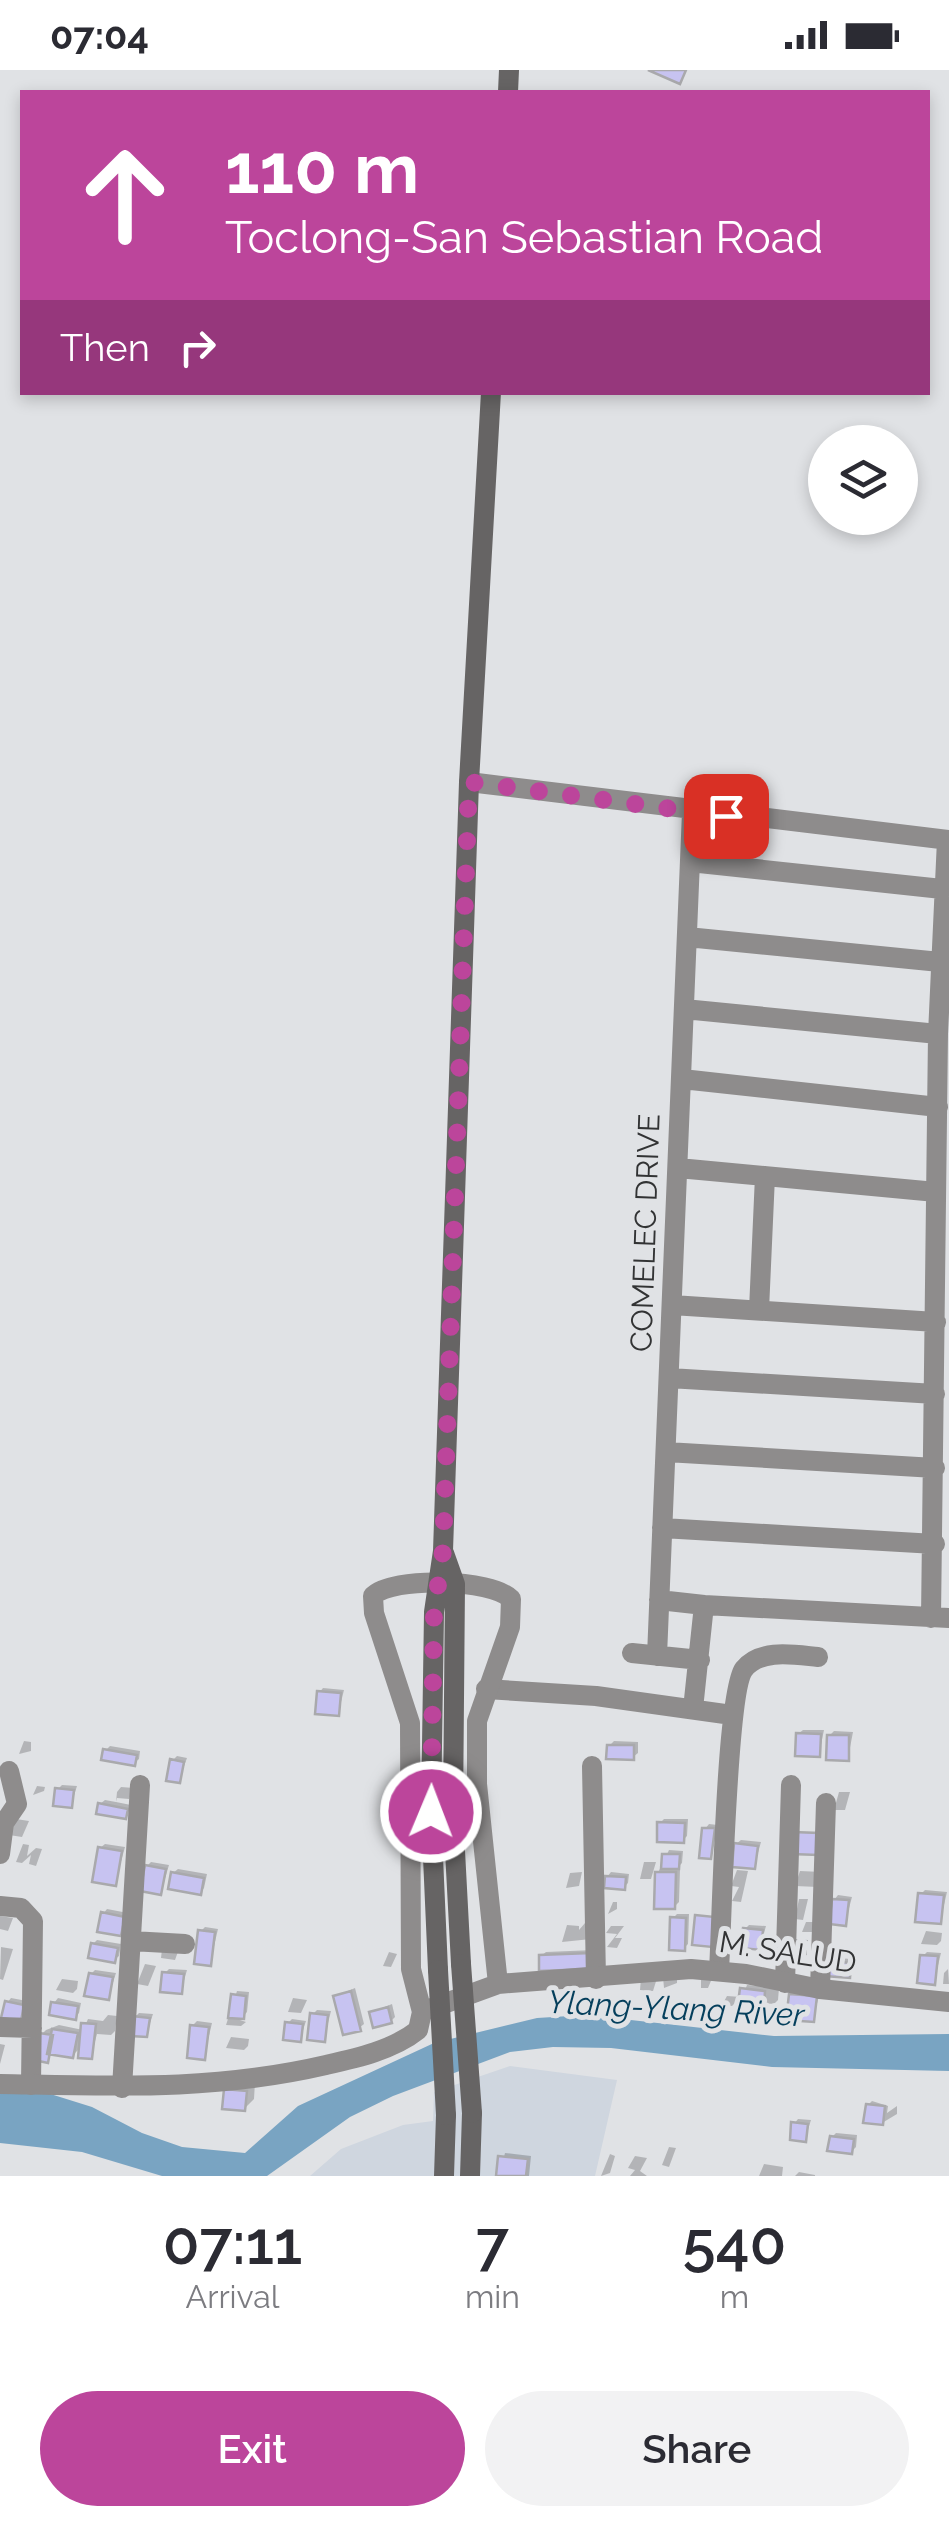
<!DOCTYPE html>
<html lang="en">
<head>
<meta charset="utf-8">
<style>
	body { margin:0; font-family:Raleway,sans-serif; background:#f2f2f3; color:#2b2b33; height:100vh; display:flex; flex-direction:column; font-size:38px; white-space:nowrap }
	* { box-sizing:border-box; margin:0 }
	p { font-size:32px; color:#7c7c81 }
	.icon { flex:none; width:55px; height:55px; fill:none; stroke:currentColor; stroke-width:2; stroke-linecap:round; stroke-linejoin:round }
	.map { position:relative; height:2106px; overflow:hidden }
	.panel { display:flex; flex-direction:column; background:#fff; flex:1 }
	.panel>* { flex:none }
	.hud { position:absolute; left:20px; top:20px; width:910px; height:305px; border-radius:0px; box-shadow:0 5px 15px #0003; background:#bc459b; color:#fff; overflow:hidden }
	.fabs { position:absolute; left:808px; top:355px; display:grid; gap:20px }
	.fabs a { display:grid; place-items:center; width:110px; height:110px; border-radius:50%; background:#fff; box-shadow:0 5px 15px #0003; font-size:50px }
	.pin { position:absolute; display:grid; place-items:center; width:85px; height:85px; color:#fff; margin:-42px; border-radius:20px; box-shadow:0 5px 15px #0006 }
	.me { position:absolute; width:110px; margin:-55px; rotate:1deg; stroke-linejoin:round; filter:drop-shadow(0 0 8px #0008) }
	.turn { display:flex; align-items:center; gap:35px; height:210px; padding:0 40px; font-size:45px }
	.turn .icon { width:130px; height:130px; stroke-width:2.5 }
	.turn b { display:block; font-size:70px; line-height:85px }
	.then { display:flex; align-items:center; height:95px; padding:0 40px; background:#0003; gap:20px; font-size:38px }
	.eta { display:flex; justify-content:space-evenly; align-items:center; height:170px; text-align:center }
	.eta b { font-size:60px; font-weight:600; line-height:70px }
	.primary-button { display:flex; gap:20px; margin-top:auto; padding:20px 40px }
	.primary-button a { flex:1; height:115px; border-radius:60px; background:#bc459b; color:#fff; font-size:40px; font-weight:600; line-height:115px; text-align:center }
	.primary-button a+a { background:#f2f2f3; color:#2b2b33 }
	.status { display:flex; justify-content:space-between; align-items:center; height:70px; padding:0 50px; background:#fff; direction:ltr }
	.status svg { height:28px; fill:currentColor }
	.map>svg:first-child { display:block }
	.built { fill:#cfd6df }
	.water { fill:#79a4c2 }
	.shadow { fill:#0003 }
	.building { fill:#c7c3f1; stroke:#a9a9ac; stroke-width:2.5 }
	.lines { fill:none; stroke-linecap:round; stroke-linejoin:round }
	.minor { stroke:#8e8c8c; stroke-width:20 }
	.tertiary { stroke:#8e8c8c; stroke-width:20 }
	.secondary { stroke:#666464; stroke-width:20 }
	.secondary-bridge { stroke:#666464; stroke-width:20 }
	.route { stroke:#bc459b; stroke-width:18; stroke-dasharray:0 32.4 }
	.labels { text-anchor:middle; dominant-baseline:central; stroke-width:10; stroke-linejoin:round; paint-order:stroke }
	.street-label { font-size:30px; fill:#323334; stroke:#e0e2e5 }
	.water-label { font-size:32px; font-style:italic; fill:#053f5c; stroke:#e0e2e5 }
</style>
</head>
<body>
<div class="status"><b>07:04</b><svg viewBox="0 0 49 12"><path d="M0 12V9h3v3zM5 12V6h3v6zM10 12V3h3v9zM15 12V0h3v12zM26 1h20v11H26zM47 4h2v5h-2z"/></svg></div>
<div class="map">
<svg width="949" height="2106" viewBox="0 0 949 2106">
	<rect width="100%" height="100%" fill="#e0e2e5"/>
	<!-- built -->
	<path class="built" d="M510,1996L617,2010L595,2106H310L341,2079L403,2055L433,2051L434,2022Z"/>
	<!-- water -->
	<path class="water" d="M586,1945L774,1966L949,1964V2001L772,1997L611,1978L553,1977L510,1982L393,2026L350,2047L267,2106H162L82,2082L0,2073V2024L44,2022L92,2037L142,2063L182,2077L245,2083L298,2036L434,1973L537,1948Z"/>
	<!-- shadow -->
	<path class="shadow" d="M323,1618L344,1620L338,1644L319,1623Z
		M803,1660H824L819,1684L798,1664Z
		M834,1661L853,1662L848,1688L829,1666Z
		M24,1671L31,1672V1681L19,1684Z
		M614,1671L638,1672V1683L633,1687L609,1676Z
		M110,1676L140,1681L139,1689L134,1693L106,1680Z
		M177,1686L187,1688L179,1710L173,1690Z
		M62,1715L77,1716L71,1735L58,1719Z
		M37,1716L45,1717L44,1721L33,1725Z
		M121,1717L134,1718L129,1729L117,1728L116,1732L131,1735L126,1746L100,1734L105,1730L116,1732L117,1722Z
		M839,1722H850L845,1740H834Z
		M16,1749L29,1751L22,1767L9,1765Z
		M664,1749H688L687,1766L683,1770L660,1753Z
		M709,1754L718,1755L711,1787L705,1759Z
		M741,1770L761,1772L754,1797L736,1774Z
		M23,1774L29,1775L27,1786L36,1778L42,1779L36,1796L29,1794L31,1785L22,1793L16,1792Z
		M105,1774L125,1777L115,1813L100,1778Z
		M669,1780L683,1781L682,1793L676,1799H680L679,1832L674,1837L658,1803Z
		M151,1792L169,1795L161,1822L147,1796Z
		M644,1792H656L651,1809H640Z
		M178,1799L207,1804L204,1818L200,1823L173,1803Z
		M737,1800L748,1801L741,1832L732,1831L739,1817L731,1816Z
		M800,1801L822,1802L818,1817L795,1816Z
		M582,1802L579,1816L566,1818L570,1803Z
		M611,1802L629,1804L628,1813L624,1817L607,1807Z
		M925,1820L947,1822L940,1852L921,1824Z
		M838,1825L852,1827L845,1853L834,1830Z
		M799,1829H808L803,1850L795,1849Z
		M613,1832H617V1839L608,1844Z
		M107,1839L128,1843L120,1864L103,1844Z
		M677,1844H689L688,1874L684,1878L672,1849Z
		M0,1846L13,1848L8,1861L0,1859Z
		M806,1852H818L814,1862H802Z
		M585,1853L591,1869L562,1872L567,1855L579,1856V1860Z
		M749,1855L766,1856L760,1877L745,1859Z
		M611,1856H624L615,1868H622L617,1878L607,1877L617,1864L606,1863Z
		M205,1857L218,1859L210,1893L200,1862Z
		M926,1861L942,1863L941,1871L937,1875L921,1874Z
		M796,1869L808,1870V1871L792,1875Z
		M97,1870L121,1874L119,1886L114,1890L93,1874Z
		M180,1876L175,1890L161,1888L162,1879Z
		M1,1877L13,1879L3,1910L0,1909Z
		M594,1880L595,1892L541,1886L546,1882Z
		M801,1880H807V1885L796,1889Z
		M389,1882L397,1884L391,1897L383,1896Z
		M927,1882L941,1883L934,1912L923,1886Z
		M834,1888L854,1889L853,1901L849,1905L829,1892Z
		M145,1894L156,1896L148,1916L137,1914Z
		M169,1899L187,1900L181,1921L165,1903Z
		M948,1899L949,1914H943L944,1903Z
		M95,1900L116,1903L108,1928L91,1904Z
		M677,1902V1913L664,1918L663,1907Z
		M658,1905L653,1921L640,1920L641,1908Z
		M713,1906L708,1918H701V1910Z
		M62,1909L78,1911L77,1919L73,1923L56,1920Z
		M747,1915L779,1918L778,1930L774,1934L741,1931Z
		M355,1918L364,1954L359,1958L336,1926Z
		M795,1920L820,1922L813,1949L791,1925Z
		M237,1921L249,1922L247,1942L240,1950L246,1952L241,1956L226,1955Z
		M727,1926L741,1927L732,1936L722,1935Z
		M11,1928L27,1931L20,1949L7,1933Z
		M58,1928L81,1933L79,1943L75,1947L54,1933Z
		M293,1928L307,1930L301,1943L288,1942Z
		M392,1934L395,1947L391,1951L372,1942Z
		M317,1940L331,1941L324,1969L313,1944Z
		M139,1943L153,1944L146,1965L135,1947Z
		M108,1945L117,1946L115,1961L111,1965L97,1964L91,1986L81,1977L72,1986L52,1982L47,1990L42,1964L46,1960L59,1955L83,1960L88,1949L103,1951Z
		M292,1949L306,1951L300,1969L287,1954Z
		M197,1951L212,1953L204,1987L192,1956Z
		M231,1967L249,1969L248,1976L244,1980L226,1978Z
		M0,1974L5,1975L0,1994Z
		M255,2012L254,2029L244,2039L226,2020Z
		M872,2031L888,2036L887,2043L897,2036V2044L882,2053L868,2035Z
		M798,2049L811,2050L805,2069L794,2054Z
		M836,2063L857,2065L856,2077L851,2082L832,2067Z
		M669,2077L676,2078L669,2097L662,2095Z
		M505,2083L531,2086L529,2106H499Z
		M610,2084L615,2086L610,2103L601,2106Z
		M635,2086L647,2088L640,2101L647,2106H630L635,2100L628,2098Z
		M764,2094L783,2097L782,2106H759Z
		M799,2102L815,2105V2106H795Z"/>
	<!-- building -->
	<path class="building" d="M648,0H686L680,14Z
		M317,1621L341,1623L339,1646L315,1644Z
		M796,1663L821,1664L820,1687L795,1686Z
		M827,1665H849V1691L826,1690Z
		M607,1675H634V1690L606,1689Z
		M103,1679L137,1685L135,1696L101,1690Z
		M170,1689L184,1692L180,1713L166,1711Z
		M55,1718L74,1720L72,1738L53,1736Z
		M98,1733L128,1739L126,1749L96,1744Z
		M657,1752L685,1753L684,1773L657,1772Z
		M702,1758H715L711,1789L699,1788Z
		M793,1762L819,1763L818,1785L792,1784Z
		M734,1773L758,1776L755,1799L732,1797Z
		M98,1777L122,1781L116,1816L92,1812Z
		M662,1784H680L679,1799H661Z
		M145,1795L166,1799L161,1825L140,1821Z
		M171,1802L204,1808L201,1825L168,1819Z
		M655,1802H676L675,1839H654Z
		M605,1806L626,1807L625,1820L604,1818Z
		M918,1823L944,1825L941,1854L915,1852Z
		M832,1829L849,1830L846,1856L829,1854Z
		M101,1842L125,1847L121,1866L97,1862Z
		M695,1845L715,1847L712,1877L692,1875Z
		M670,1847L686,1848L685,1881L669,1880Z
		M743,1858L763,1860L761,1880L741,1878Z
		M198,1860L215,1862L211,1896L194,1894Z
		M91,1873L118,1878L115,1893L88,1888Z
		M591,1883V1899L539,1901V1885Z
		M920,1885L938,1886L935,1915L917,1913Z
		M827,1891L851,1893L850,1908L825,1906Z
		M162,1902L184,1904L182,1924L160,1922Z
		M89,1903L113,1907L109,1930L84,1926Z
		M740,1918L765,1921L764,1936L738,1933Z
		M351,1921L361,1961L343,1965L333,1926Z
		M231,1924L246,1926L244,1949L228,1948Z
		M789,1924L817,1926L814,1952L786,1950Z
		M5,1931L24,1935L21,1951L1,1948Z
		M51,1932L78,1936L76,1950L49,1945Z
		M388,1937L392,1953L373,1958L369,1942Z
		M310,1943L328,1945L325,1972L307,1970Z
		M132,1946L150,1948L147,1967L130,1966Z
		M285,1952L303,1954L301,1972L283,1970Z
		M81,1953L96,1954L92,1989L78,1988Z
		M190,1955L209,1957L205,1990L187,1988Z
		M52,1959L78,1963L73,1988L47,1984Z
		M39,1963L53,1965L48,1993L34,1990Z
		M224,2019L247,2021L245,2041L222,2039Z
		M866,2034L885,2036L883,2055L863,2053Z
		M791,2052L808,2054L806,2072L790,2070Z
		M830,2066L854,2069L852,2084L827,2081Z
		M498,2086L528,2089L526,2106H496Z"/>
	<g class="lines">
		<!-- minor -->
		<path class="minor" d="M469,712L949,770
			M690,792L942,819
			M687,867L940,892
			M684,939L938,964
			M682,1009L938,1037
			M678,1098L936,1122
			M672,1235L936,1252
			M759,1240L765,1106
			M669,1308L935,1324
			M666,1382L935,1398
			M662,1458L935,1474
			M659,1530L704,1535
			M931,1548L938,964L947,770
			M632,1583L700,1590
			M657,1586L692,742
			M486,1619L596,1626L732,1645
			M693,1639L704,1535L949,1548
			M592,1696L596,1909
			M0,1784L4,1753L17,1734L9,1701
			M0,1836L21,1838L33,1851L31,2015
			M131,1871L185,1874
			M719,1900C722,1854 726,1622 744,1599C760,1578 796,1585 818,1587
			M785,1913L791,1715
			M820,1919L826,1733
			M0,1957L32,1958
			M122,2018L140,1715"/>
		<!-- tertiary -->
		<path class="tertiary" d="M424,1941L498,1914L691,1899L746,1904L820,1919L949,1932
			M0,2014C114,2016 214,2021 326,1995C357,1988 393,1980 418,1960L422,1942L411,1899L410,1653L374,1543L373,1526C392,1506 492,1509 511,1529L510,1557L477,1651V1714L498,1914"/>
		<!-- secondary -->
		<path class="secondary" d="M508,22L509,0
			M444,1483L455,1514L453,1743L461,1894
			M438,1900L431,1742L434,1542L443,1481L469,712L491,322
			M444,2106L446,2045
			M470,2106L472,2043"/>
		<!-- secondary-bridge -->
		<path class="secondary-bridge" d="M461,1894L472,2043
			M438,1900L446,2045"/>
	</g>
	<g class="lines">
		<!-- route -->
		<path class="route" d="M431,1742L434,1542L443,1481L469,712L726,746"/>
	</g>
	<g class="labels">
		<!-- street labels -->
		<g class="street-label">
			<text transform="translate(645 1163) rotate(-88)">COMELEC DRIVE</text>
			<text transform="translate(788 1882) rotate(9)">M. SALUD</text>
		</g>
		<!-- water labels -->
		<g class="water-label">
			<text transform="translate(676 1938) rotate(3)">Ylang-Ylang River</text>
		</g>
	</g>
</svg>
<div class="fabs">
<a><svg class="icon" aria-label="layers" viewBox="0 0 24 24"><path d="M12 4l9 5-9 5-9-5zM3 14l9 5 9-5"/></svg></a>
</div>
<div class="pin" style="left:726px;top:746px;background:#d93025"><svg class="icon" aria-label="arrive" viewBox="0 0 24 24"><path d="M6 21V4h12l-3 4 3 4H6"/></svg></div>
<svg class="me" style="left:431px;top:1742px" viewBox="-20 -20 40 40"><circle r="17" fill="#bc459b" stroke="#fff" stroke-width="3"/><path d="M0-11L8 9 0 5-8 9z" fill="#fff"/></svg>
<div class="hud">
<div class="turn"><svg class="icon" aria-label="ahead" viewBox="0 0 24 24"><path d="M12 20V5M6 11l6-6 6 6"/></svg><div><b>110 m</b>Toclong-San Sebastian Road</div></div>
<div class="then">Then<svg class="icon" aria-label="right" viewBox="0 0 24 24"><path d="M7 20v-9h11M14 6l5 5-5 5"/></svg></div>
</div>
</div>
<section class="panel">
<div class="eta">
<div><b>07:11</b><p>Arrival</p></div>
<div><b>7</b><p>min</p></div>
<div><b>540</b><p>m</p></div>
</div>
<div class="primary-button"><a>Exit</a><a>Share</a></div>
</section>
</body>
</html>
